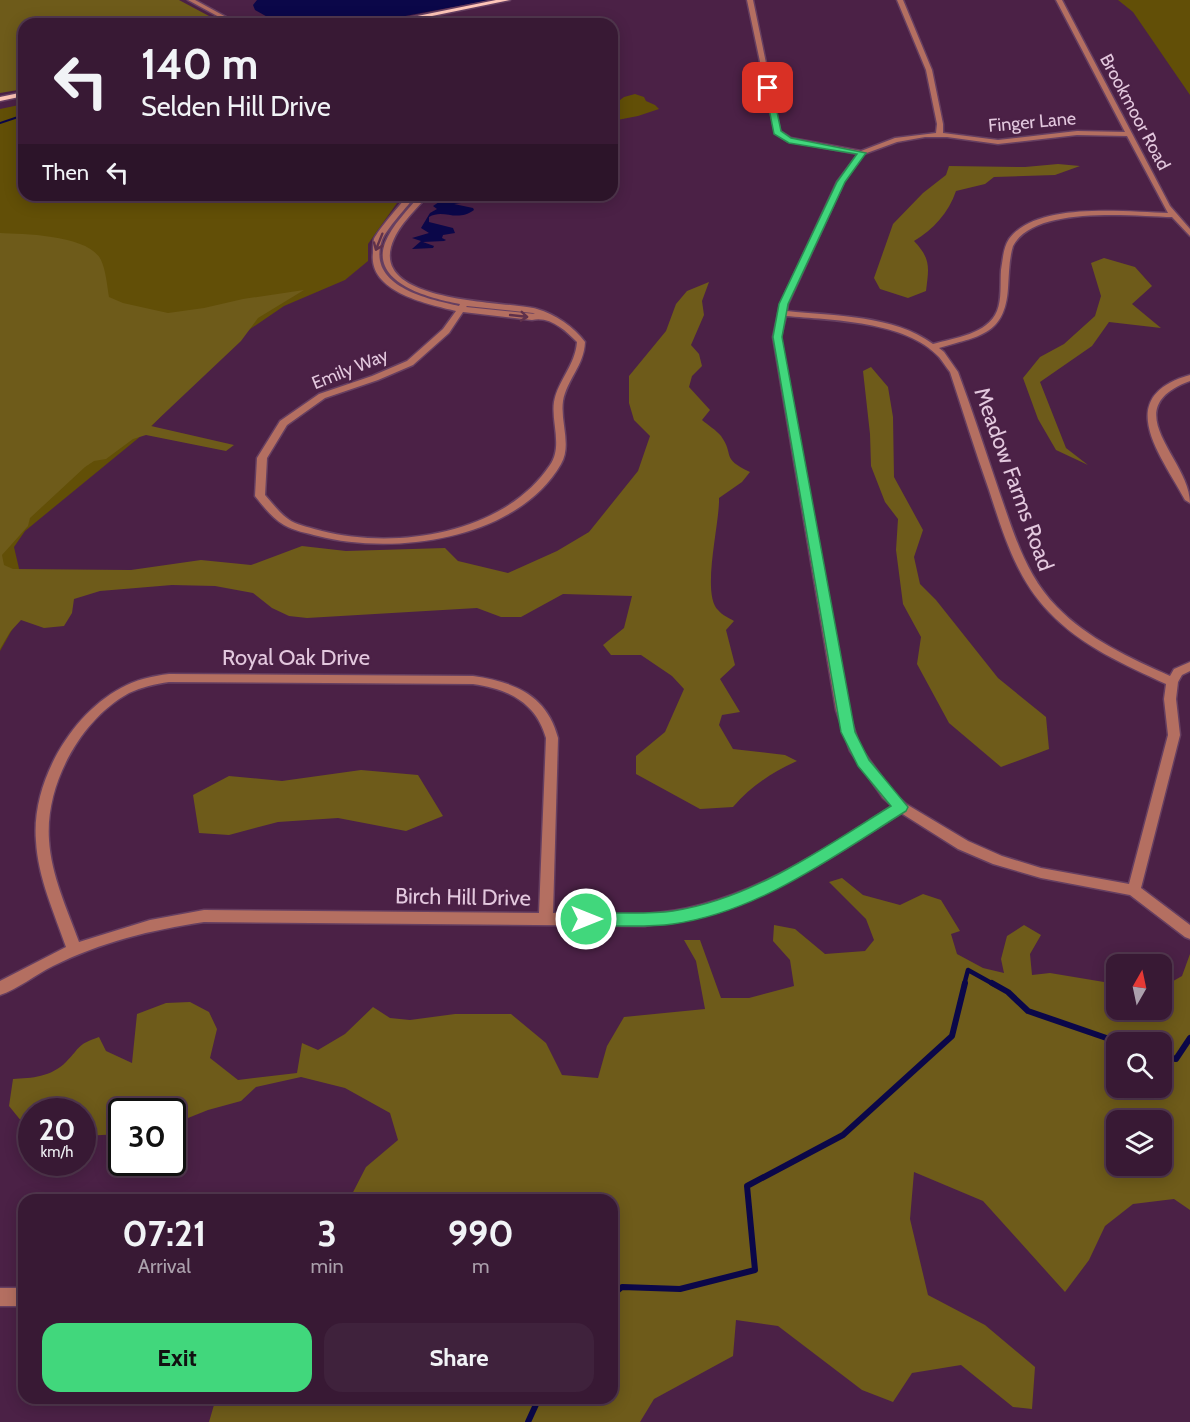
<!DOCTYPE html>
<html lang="en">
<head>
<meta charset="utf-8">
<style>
	body { margin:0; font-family:Cabin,sans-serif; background:#3f223c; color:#f1f3f6; height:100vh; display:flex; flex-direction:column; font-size:22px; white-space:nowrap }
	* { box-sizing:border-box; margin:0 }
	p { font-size:20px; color:#aba0ac }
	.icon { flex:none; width:33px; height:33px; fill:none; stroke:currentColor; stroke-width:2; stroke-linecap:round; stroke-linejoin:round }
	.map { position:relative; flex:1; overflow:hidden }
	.details { position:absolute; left:18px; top:1194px; width:600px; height:210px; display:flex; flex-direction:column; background:#381934; border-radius:18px; box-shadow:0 3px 15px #0003,0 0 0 2px #52384f }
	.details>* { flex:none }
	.top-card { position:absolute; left:18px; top:18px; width:600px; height:183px; border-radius:18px; box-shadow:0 3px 15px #0003,0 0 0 2px #52384f; background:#381934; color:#f1f3f6; overflow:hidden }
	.needle { width:39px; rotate:9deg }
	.controls { position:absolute; left:1106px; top:954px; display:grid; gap:12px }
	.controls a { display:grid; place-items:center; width:66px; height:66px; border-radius:12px; background:#381934; box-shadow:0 3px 15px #0003,0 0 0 2px #52384f; font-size:30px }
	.speed { position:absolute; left:18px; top:1098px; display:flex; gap:12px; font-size:30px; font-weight:700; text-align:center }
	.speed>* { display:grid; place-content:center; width:78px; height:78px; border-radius:50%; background:#381934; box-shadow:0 3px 15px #0003,0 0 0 2px #52384f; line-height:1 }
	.speed small { font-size:15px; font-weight:400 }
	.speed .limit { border:3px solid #111; border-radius:9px; background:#fff; color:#111 }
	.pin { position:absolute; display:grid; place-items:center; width:51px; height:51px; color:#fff; margin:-26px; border-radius:12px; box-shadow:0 3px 9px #0006 }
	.me { position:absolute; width:66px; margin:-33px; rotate:90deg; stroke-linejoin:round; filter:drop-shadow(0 0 4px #0008) }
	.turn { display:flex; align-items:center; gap:21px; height:126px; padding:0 24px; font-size:27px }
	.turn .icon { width:78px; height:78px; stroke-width:2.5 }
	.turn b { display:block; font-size:42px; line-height:51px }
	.then { display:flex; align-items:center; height:57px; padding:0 24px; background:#0003; gap:12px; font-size:22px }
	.eta { display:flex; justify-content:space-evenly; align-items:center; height:102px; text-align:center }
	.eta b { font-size:36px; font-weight:700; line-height:42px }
	.button { display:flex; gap:12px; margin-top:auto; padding:12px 24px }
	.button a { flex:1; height:69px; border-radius:18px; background:#41d77c; color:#111; font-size:24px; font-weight:700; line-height:69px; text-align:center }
	.button a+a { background:#3f223c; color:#f1f3f6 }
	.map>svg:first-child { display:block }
	.green { fill:#624f07 }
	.forest { fill:#6e5b1a; fill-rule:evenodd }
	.water { fill:#0b0749 }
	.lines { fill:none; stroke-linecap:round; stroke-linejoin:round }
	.stream-far2 { stroke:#0b0749; stroke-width:2 }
	.stream-far1 { stroke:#0b0749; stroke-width:4.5 }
	.stream { stroke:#0b0749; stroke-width:6 }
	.street-casing { stroke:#663f61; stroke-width:3 }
	.primary-casing { stroke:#663f61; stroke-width:3 }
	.street { fill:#b46f61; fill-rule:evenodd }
	.primary { fill:#fec5b8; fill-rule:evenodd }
	.oneway { stroke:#60314b }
	.route { fill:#41d77c; stroke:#2a8c51; stroke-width:1.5 }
	.labels { text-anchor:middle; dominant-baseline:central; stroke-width:4.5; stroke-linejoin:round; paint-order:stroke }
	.far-street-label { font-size:18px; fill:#e3c8de; stroke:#4b2146 }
	.street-label { font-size:22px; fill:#e3c8de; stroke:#4b2146 }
</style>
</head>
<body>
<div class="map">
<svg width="1190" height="1422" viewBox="0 0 1190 1422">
	<rect width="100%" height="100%" fill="#4b2146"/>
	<!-- green -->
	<path class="green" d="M1118,0H1190V95L1133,12Z
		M635,94L644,97L646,101L655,105L659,109L638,116L612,121V106L624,97Z
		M24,104V195H363L372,203H397L368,244V261L345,280L284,306L231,342L147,431L25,531L14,547L27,603L0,651V109Z"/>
	<!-- forest -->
	<path class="forest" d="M0,0H179L224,24H24V89L0,93Z
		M1058,164L1080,166L1055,175L994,177L985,184L956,191C949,212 933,230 914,241C931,259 929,267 926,291L908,298L880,289L874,278L893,224L923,193L946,175L949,166L1025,167Z
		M0,233C25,234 89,235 101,260C106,271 107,285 109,297L123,303L168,313L204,308L243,299L304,290L258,318L241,341L151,426L234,445L226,451L146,435L133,439L106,459L94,461L85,467L30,518L28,526L2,555L4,565L13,569L131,570L201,560L251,565L302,546L346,551L445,548L458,561L508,573L557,551L589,532L638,471L650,436L634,420L629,403V376L666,331L676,304L687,291L709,282L702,301L704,315L691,345L699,354L702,366L692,376L689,387L710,410L702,420C708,425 716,430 721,436C735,455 720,458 750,472L742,482L719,498C720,523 701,593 718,610C722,615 729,618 734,621L726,630L735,665L720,679L740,712L722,715L719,725L733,749L785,755L797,761C771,773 751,786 733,807L700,809L636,774V756L665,732L684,689L672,676L641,655H611L603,645L624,628L632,596L563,594L521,617H501L477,608L307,618L289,616L272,608L253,593L215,586L172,585L100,591L74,599L72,613L64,626L44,628L21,620L10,632L0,649Z
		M1104,258L1135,267L1152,286L1132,304L1161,328L1109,322L1092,346L1040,382L1066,448L1088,465L1056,450L1038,419L1023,378L1040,357L1064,344L1095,316L1101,296L1091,263Z
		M871,367L888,387L893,417L894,477L923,530L914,557L920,584L936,600L998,678L1046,717L1049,749L1001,767L949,723L917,664L921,637L903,604L896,550L898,519L885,502L871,466L870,434L863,371Z
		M361,770L418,775L443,816L406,831L338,818L278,822L229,835L199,833L193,795L229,776L282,781Z
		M842,878L863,895L900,905L923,894L941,900L960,931L951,934L957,954L983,968L1004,973L1001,959L1007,936L1024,925L1041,935L1030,954L1032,975L1050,973L1116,984V1010H1161V988L1182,976L1190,954V1210L1174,1199L1133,1204L1105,1226L1089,1260L1065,1292L983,1201L914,1172L910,1219L928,1295L985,1325L1035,1367L1032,1409L1013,1407L961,1365L912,1373L893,1402L862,1390L778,1326L736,1320L733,1356L654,1399L640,1422H209L216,1398H612V1200H349L366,1167L398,1140L390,1113L345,1088L301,1077L256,1087L241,1101L208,1110L173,1124L172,1112H122L121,1134L83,1136L82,1112H32L31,1133L9,1106L13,1079C32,1078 51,1077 66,1062C81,1047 76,1045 99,1037L106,1051L132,1063L137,1014L166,1003L190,1002L209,1012L217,1029L210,1058L238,1080L297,1073L302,1043L318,1050L345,1034L373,1007L390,1018L410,1020L455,1014H511L546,1043L562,1075L598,1078L607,1046L624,1017L705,1009L696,961L684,940H700L721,998H749L794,986L790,960L773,941L774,925L795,929L825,954L865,951L874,940L866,919L829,882ZM1116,1042H1161V1088H1116ZM1116,1120H1161V1166H1116Z"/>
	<!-- water -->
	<path class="water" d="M257,0H490L363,24H280L255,10L253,5Z
		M464,196L468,197V202L454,204L473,208L474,210C456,223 444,208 429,217V222L453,228L455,233L443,235L442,238L446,240L444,241L423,242L434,246L433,248L412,249L421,241L412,238L429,233L421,228L430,213L437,209L433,206L442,200Z"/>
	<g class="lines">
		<!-- stream-far2 -->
		<path class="stream-far2" d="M451,20L469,19
			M0,123L24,115"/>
		<!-- stream-far1 -->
		<path class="stream-far1" d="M964,985L968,970L995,985"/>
		<!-- stream -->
		<path class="stream" d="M992,983L1008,992L1028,1011L1118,1042
			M1161,1055L1176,1059L1190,1038
			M612,1295L622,1287L680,1289L755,1270L747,1186L843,1135L952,1036L965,983
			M528,1422L539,1398"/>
		<defs>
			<path id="street" d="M188,0H195L239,24H232Z
				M747,0H753L780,131L791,138L861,151L895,138L936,133L937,124L926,70L897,0H903L932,70L943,124V133L998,140L1077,131L1125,132L1056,0H1062L1170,206L1190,229V236L1172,217C1133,216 1034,205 1013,246C1009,259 1009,274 1008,288C1005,336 978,336 939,348L944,352L958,372C973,412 986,453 1000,494C1014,534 1026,576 1057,607C1088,639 1130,658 1170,676L1174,669L1190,662V671L1182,675L1178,682L1176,699L1180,735L1141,888L1190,925V939L1185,937L1130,895L1041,878L993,864L958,849L901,813C843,851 784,890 718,911C694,919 670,922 645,926L204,922C151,930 101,942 53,966C35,975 18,989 0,995V981L66,947C54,912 38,878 36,841C31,784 70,715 121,688C135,680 152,676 169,674L473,676C514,682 547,695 558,738L553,913C583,914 614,916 644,914C736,910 817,854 892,806L883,798L850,751L836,710L773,337L780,304L837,182L858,154L787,141L775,133ZM1077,135L1127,136L1168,213C1126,212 1037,201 1009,239C1003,248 1003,259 1001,270C1000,283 1002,299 997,311C988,334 954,338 933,344C894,315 834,316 787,311L788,304L844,182L864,154L897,142L925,137H947L998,144ZM786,316C831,320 906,321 939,357C943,362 946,367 950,372C963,411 975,451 989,490C1003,533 1016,578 1049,612C1081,646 1125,665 1166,684L1164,699L1168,735L1129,884L1041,868L1002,856L968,841L906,804L893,792L860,747L848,710L782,347L781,337ZM169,682L473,684C508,689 536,702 546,738L539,913L204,910L150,920L79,942C67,909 51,875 49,840C45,785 80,720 129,693C142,687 155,684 169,682Z
				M543,22L558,24H540Z
				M408,195H416C408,206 386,229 382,240C366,286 427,299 459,306L460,304C432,299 370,284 385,243C392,225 408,210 420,195H428C415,211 397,226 391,247C376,304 508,301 537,309C555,314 574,327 585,342C584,366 567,379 563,401C560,422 572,445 561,464C518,539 395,556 318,536C307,533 294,531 284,525C272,518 263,506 255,496L257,458L280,421L319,394L372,376L407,361L443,329L456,311C427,304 368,292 373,253C373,249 373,243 374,239C378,230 401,204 408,195ZM467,306L533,313L535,314L466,307ZM463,312L532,320C550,316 565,330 577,342C575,366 558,380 554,402C551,422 563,446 550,465C504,534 397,550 322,531C312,528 300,526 291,521C281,515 273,504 265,495L267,458L287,425L325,398L378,380L413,365L449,333Z
				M1190,375V381C1114,409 1190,459 1190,503L1185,500C1161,455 1112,397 1190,375Z
				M0,1288H24V1306H0Z"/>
			<path id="primary" d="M496,0H510L393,24H378Z
				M24,92V96L0,101V97Z"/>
		</defs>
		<!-- street casing -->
		<use href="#street" class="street-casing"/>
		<!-- primary casing -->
		<use href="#primary" class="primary-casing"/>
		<!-- street -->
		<use href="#street" class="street"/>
		<!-- primary -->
		<use href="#primary" class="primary"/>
	</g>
	<!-- one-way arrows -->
	<defs><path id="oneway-shaft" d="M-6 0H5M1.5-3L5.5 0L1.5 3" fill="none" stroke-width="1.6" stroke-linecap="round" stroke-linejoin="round" transform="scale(1.5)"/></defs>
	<g class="oneway">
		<use href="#oneway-shaft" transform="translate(379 242) rotate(112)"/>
		<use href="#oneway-shaft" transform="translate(519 316) rotate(6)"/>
	</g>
	<!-- route -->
	<path class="route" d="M768,86L772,88L781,131L791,138L866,153L845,182L788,304L782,337L855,732L869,760L908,807L906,811C834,856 759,912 673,924C645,928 614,925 586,926L580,924L578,919L580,914L586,913C614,912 645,915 673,911C753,899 823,848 891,806L858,766L841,732L773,337L779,304L837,182L857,154L789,143L774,134L765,88Z"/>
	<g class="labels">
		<!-- far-street labels -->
		<g class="far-street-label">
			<text transform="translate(1135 112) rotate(62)">Brookmoor Road</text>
			<text transform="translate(1032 122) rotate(-5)">Finger Lane</text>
			<text transform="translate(350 369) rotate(-22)">Emily Way</text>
		</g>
		<!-- street labels -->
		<g class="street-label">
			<text transform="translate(1014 479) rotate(70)">Meadow Farms Road</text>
			<text x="296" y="657">Royal Oak Drive</text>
			<text transform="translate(463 897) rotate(1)">Birch Hill Drive</text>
		</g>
	</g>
</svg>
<div class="controls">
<a><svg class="needle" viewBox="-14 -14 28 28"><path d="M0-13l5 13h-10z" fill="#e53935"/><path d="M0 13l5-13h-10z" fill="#aba0ac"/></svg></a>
<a><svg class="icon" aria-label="search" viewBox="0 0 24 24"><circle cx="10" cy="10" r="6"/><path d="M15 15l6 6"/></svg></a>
<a><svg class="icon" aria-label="layers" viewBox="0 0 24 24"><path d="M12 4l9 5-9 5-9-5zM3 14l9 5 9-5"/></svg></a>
</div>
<div class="speed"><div>20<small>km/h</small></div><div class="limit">30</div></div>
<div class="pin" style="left:768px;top:88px;background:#d93025"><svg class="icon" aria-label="arrive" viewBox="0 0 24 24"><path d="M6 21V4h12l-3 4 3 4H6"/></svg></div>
<svg class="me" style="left:586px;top:919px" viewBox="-20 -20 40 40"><circle r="17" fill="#41d77c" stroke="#fff" stroke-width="3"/><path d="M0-11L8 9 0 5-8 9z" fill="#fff"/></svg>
<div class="top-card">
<div class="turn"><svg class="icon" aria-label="left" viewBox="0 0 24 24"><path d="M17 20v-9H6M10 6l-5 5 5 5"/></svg><div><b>140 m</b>Selden Hill Drive</div></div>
<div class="then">Then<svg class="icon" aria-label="left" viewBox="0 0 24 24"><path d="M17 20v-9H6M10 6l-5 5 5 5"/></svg></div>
</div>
<section class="details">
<div class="eta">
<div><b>07:21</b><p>Arrival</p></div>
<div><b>3</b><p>min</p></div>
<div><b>990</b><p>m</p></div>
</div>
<div class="button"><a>Exit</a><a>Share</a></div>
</section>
</div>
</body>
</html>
